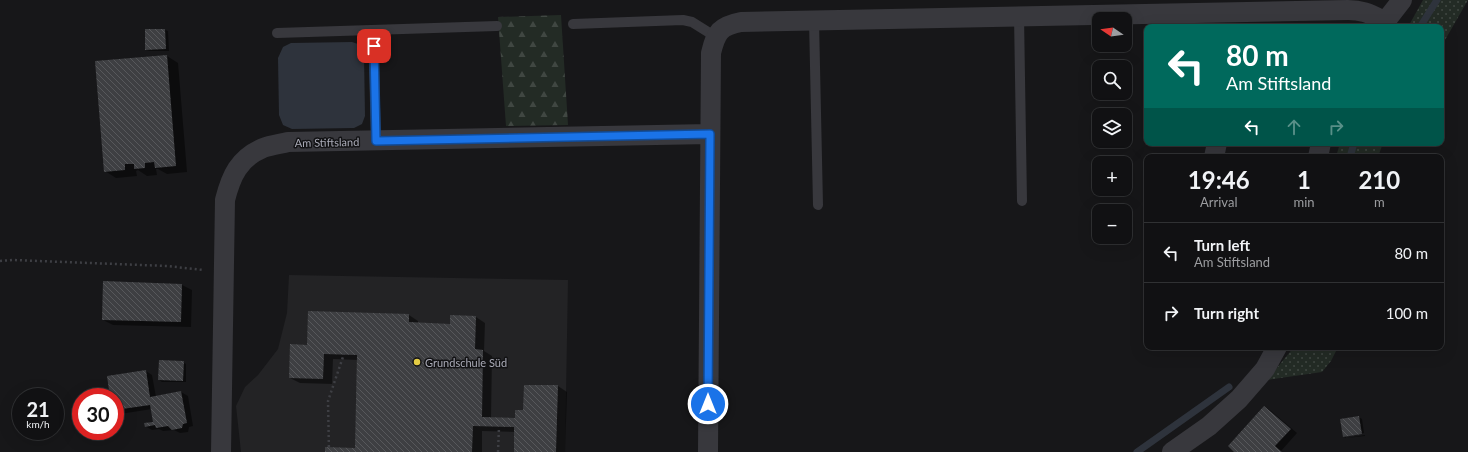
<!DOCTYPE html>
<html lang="en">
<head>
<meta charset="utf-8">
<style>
	body { margin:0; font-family:Lato,sans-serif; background:#1e1f21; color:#f1f3f6; height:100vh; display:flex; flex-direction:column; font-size:15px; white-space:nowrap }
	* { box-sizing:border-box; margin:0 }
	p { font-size:13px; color:#9c9da0 }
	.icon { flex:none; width:22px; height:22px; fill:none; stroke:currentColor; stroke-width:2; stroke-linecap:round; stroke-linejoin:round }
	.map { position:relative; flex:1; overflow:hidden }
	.drawer { position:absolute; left:1144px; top:154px; width:300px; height:196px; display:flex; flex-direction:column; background:#111113; border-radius:8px; box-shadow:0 4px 16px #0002,0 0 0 1px #303133 }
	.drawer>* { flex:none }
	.top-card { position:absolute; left:1144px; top:24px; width:300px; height:122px; border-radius:8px; box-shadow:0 4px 16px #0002,0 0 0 1px #303133; background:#00695c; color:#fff; overflow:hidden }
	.needle { width:26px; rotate:283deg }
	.tools { position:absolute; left:1092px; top:12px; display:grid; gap:8px }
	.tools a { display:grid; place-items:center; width:40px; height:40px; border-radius:8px; background:#111113; box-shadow:0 4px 16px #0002,0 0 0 1px #303133; font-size:20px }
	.speed { position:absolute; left:12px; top:388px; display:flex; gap:8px; font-size:20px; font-weight:700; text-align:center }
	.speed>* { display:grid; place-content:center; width:52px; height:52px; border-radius:50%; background:#111113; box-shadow:0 4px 16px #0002,0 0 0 1px #303133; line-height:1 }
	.speed small { font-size:10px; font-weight:400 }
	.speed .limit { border:6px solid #d22; background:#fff; color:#111 }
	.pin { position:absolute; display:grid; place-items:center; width:34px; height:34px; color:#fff; margin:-17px; border-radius:8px; box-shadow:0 2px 6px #0006 }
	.me { position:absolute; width:44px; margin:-22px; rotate:0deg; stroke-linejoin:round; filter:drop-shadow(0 0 3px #0008) }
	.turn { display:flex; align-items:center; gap:14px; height:84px; padding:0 16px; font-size:18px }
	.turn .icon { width:52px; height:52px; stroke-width:2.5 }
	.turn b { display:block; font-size:28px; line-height:34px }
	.lanes { display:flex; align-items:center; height:38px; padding:0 16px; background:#0003; justify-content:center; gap:20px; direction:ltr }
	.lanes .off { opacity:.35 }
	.eta { display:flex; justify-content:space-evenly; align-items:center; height:68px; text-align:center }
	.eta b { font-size:24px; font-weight:700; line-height:28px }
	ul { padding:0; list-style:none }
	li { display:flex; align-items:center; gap:12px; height:60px; padding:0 16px; border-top:1px solid #303133 }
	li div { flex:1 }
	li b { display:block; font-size:15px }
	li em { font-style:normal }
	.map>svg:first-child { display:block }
	.built { fill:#232325 }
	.green { fill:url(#green-dots) }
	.forest { fill:url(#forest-firs) }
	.water { fill:#2e333c }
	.shadow { fill:#0007 }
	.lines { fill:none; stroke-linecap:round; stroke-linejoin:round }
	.stream { stroke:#2e333c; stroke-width:7 }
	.building { fill:url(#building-back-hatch) }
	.path { stroke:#3e3f44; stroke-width:2.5; stroke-dasharray:2 3; stroke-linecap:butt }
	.lane { stroke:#38383d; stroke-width:10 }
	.street { stroke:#38383d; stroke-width:20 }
	.route-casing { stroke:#114b97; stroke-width:10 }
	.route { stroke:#1a73e8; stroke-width:7 }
	.poi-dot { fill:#e4cc44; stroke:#121214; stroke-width:1.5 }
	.labels { text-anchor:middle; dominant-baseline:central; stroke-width:3; stroke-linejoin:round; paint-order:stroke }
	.street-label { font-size:11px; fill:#aaabb7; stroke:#121214 }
	.poi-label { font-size:11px; fill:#aaabb7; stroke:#121214; text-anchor:start }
</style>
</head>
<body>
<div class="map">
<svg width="1468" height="452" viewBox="0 0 1468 452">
	<defs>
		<pattern id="green-dots" width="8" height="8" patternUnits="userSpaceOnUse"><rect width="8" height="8" fill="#232b25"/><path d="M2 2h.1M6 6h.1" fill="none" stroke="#404742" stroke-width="1.8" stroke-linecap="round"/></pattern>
		<pattern id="forest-firs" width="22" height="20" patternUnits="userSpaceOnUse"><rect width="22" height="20" fill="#232b25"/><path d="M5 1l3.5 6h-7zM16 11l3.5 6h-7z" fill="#404742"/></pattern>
		<pattern id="building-back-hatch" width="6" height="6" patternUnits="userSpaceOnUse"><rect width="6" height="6" fill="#3e3f42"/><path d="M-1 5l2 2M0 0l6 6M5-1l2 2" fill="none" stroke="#57585b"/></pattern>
	</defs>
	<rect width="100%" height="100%" fill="#171719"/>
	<!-- built -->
	<path class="built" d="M289,275L568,280L565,452H241L236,406L245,387L258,375L278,349L287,313Z"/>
	<!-- green -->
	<path class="green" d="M1423,0H1468L1441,47V27H1408Z
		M1340,143H1383L1378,157H1336Z
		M1294,347H1338L1331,361L1322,372L1267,380Z"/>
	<!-- forest -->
	<path class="forest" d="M561,15L568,125L506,126L498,17Z"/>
	<!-- water -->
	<path class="water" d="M352,42L361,45L364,55L365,116L362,124L354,128L292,129L283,125L279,115L278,58L283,47L291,43Z"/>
	<!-- shadow -->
	<path class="shadow" d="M146,30H165L168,31L169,51H150L146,50Z
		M167,56L178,63L187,172L167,174L158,169H156L157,175L147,176L138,170L136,171L137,176L116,178L105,171Z
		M104,283L182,285L192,290L191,327L113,325L103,320Z
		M309,312L409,315L418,321V324L451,325L476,317L485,323L484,351L492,356L491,418L516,419L524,411L558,386L567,392L565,452H515V432L482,431V452H326L356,449L358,360L333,359L332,384L300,383L290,378L308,346Z
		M183,362L186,364V382H162L159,380Z
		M146,371L152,375L156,397L181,392L188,396L193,426L189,427L188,432L180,433L174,430L163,431L159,429L152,430L145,426L154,423L152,409L120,414L115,411V397H111Z
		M1265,407L1271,411L1297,433L1281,451L1282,452H1236Z
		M1359,417L1362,419L1364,433L1346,436V438L1344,437Z
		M1365,435V436L1346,438Z"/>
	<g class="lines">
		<!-- stream -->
		<path class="stream" d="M1420,27L1437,0
			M1350,157L1354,143
			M1137,452L1229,387"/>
	</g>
	<!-- building -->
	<path class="building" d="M145,29H165L166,49L145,50Z
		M167,55L176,166L155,168L154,162L145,163V168L134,169V164H125V170L104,172L95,61Z
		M103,281L182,284L181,322L102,320Z
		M308,311L409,314V322L450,324V315L476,316L475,349L483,350L482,417L515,418V410H523L524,385H558L556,452H514V427L473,426L472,452H325V447L355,448L357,355L324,354L323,379L289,378L290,344L307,345Z
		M159,360L184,361L183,381L158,380Z
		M146,370L150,397L181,391L187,423L183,424L182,428L172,430L168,426L156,428L155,425L145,427L144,423L153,422L150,405L115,410V397H110L107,376Z
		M1264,406L1291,429L1275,446L1282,452H1234L1228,446Z
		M1359,416L1362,434L1343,437L1340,419Z"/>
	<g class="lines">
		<!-- path -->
		<path class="path" d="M0,261L13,260L167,266L203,270
			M329,452L328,401L344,354
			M498,452L499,427"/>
		<!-- lane -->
		<path class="lane" d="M1019,16L1022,201
			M814,20L818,205
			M573,24L683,20L692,22L716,37
			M373,30L376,141
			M277,33L497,26"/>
		<!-- street -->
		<path class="street" d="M1381,27L1402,0
			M1214,157L1217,143
			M1318,157L1321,143
			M221,452L225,200C231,176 239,158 263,148C271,145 280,144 288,142L710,134
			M708,452L711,53C716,32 720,26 741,22L1348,10C1361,10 1369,13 1380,19L1382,25
			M1172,452L1209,426L1239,399L1265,369L1277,347"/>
	</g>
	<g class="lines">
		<defs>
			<path id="route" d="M374,46L376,141L710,134L708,404"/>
		</defs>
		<!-- route casing -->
		<use href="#route" class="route-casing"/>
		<!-- route -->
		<use href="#route" class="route"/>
	</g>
	<!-- markers -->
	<circle class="poi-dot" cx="417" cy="362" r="4"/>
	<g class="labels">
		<!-- street labels -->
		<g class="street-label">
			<text transform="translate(327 142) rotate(-1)">Am Stiftsland</text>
		</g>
		<!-- poi labels -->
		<g class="poi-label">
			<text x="425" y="362">Grundschule Süd</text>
		</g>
	</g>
</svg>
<div class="tools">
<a><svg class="needle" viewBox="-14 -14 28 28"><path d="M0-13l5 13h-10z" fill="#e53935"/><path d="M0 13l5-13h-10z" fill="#9c9da0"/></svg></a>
<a><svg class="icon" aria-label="search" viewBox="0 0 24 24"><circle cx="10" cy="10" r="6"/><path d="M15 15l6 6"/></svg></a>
<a><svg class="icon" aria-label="layers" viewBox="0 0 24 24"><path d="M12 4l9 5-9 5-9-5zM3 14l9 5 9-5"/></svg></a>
<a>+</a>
<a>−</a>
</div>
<div class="speed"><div>21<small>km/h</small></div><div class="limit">30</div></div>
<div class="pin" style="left:374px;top:46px;background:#d93025"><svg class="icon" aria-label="arrive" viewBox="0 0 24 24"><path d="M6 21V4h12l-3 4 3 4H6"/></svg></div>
<svg class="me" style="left:708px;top:404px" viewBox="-20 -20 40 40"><circle r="17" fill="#1a73e8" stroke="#fff" stroke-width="3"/><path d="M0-11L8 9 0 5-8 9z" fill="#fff"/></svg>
<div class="top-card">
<div class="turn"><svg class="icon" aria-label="left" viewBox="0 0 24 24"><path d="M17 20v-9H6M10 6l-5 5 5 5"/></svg><div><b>80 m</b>Am Stiftsland</div></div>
<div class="lanes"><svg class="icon" aria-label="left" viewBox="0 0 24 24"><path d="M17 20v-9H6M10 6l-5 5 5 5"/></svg><svg class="icon off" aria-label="ahead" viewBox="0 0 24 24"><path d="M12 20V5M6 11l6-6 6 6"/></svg><svg class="icon off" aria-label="right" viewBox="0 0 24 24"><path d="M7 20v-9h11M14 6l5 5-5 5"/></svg></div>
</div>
<section class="drawer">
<div class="eta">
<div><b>19:46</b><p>Arrival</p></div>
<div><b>1</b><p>min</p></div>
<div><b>210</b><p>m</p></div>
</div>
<ul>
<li><svg class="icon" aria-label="left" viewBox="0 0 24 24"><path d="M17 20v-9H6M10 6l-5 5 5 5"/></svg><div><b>Turn left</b><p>Am Stiftsland</p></div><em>80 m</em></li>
<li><svg class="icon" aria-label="right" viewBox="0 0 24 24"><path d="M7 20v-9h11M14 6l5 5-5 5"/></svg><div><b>Turn right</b></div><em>100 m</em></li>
</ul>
</section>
</div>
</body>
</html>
